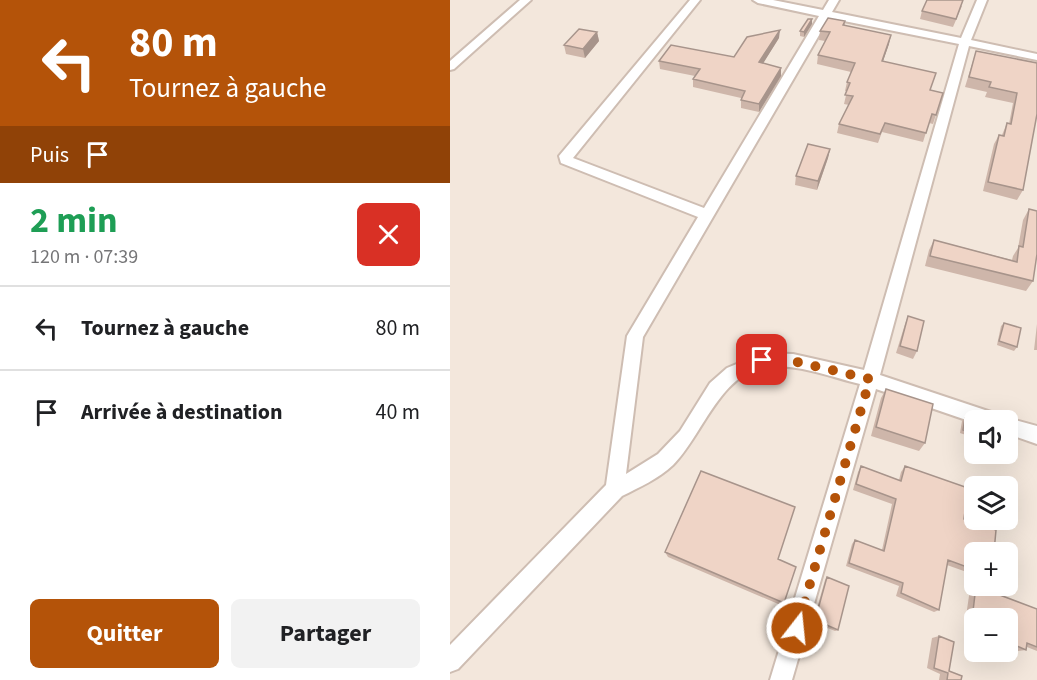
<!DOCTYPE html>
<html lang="fr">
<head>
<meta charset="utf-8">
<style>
	body { margin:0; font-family:"Source Sans 3",sans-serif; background:#f2f2f2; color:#202124; height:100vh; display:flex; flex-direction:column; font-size:22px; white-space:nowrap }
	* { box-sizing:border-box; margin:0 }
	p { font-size:20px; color:#757577 }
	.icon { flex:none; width:33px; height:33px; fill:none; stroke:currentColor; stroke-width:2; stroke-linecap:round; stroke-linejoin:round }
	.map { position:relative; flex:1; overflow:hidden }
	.drawer { display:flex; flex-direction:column; background:#fff; width:450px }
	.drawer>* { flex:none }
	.banner { background:#b45309; color:#fff; overflow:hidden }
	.buttons { position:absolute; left:514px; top:410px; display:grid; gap:12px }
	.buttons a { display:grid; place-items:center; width:54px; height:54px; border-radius:9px; background:#fff; box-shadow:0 6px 24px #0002; font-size:30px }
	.pin { position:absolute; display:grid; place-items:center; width:51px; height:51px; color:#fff; margin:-26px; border-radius:12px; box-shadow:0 3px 9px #0006 }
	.me { position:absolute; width:66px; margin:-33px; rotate:16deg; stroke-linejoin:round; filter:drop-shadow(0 0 4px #0008) }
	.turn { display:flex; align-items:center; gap:21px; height:126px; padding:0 30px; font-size:27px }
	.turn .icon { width:78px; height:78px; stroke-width:2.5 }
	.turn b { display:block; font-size:42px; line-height:51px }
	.then { display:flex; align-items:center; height:57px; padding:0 30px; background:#0003; gap:12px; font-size:22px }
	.round { display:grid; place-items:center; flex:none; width:63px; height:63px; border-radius:9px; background:#f2f2f2 }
	.head { display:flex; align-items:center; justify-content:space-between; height:102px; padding:0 30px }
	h1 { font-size:36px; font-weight:700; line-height:45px; color:#1e9e55 }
	.primary-button { display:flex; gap:12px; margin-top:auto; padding:12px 30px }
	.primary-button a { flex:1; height:69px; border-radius:9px; background:#b45309; color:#fff; font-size:24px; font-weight:700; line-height:69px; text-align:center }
	.primary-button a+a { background:#f2f2f2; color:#202124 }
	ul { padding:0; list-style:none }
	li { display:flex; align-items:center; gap:18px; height:84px; padding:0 30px; border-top:2px solid #e0e0e0 }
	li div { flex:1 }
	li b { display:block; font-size:22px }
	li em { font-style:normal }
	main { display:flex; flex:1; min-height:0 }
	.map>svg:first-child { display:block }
	.residential { fill:#f3e7dc; fill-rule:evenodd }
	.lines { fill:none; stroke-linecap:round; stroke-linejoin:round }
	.street-casing { stroke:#cebdb2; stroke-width:4 }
	.street { fill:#fff; fill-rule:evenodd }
	.wall { fill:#ceb6aa }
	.shaded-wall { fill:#a7948b }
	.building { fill:#efd4c6; stroke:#a7948b; stroke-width:1.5 }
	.route { stroke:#b45309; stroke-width:10; stroke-dasharray:0 18 }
</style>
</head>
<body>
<main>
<section class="drawer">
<div class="banner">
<div class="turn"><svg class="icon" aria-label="left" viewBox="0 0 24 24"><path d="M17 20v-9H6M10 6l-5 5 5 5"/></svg><div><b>80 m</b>Tournez à gauche</div></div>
<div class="then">Puis<svg class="icon" aria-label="arrive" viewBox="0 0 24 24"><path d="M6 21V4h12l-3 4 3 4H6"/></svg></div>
</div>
<div class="head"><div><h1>2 min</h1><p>120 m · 07:39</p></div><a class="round" style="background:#d93025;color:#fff"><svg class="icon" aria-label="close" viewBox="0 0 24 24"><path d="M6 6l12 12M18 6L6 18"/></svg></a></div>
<ul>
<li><svg class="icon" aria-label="left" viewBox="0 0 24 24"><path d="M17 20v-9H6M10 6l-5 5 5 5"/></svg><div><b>Tournez à gauche</b></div><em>80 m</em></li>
<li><svg class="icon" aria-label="arrive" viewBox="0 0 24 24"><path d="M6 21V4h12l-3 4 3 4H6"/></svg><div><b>Arrivée à destination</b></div><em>40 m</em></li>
</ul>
<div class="primary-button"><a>Quitter</a><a>Partager</a></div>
</section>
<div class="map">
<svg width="587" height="680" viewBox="0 0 587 680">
	<rect width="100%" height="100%" fill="#fcf5ed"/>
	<!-- residential -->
	<path class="residential" d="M0,0H587V680H0ZM525,420H558V453H525ZM525,486H558V519H525ZM525,552H558V585H525ZM525,618H558V651H525Z"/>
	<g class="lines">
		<defs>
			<path id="street" d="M70,0H81L4,69L0,70V61Z
				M240,0H250L123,158L254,208L369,16L308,3L303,0H323L373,10L379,0H389L382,12L511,38L527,0H537L521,40L587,54V60L519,46L430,375L547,414L550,420H525V423L426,389L342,680H320L410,384C381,377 345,363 315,367C270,374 252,436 223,465C208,479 190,487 172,496L8,669L0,672V645L156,485L177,336L248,217L111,163L109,156ZM379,18L509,44L414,370L343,354L313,353L277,368L260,383L230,431L208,454L176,474L193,337Z
				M558,418L587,426V444L558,434V420H552Z"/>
		</defs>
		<!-- street casing -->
		<use href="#street" class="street-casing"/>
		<!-- street -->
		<use href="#street" class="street"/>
	</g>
	<!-- wall -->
	<path class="wall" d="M512,6L503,27L470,19L472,11Z
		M395,21V26L439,44L433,61L481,90L493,93L483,124L479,123L473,142L432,132L428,143L387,133L389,124L399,105L394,104L397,91H395L397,82L401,72L367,64L368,55L375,41L369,40L370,31Z
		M362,24L354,37L350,36V31Z
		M147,32L149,41L135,58L116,54L114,45Z
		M329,38L313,63L331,76L309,112L291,108V98L243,87V79L245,76L210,69L209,61L284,57Z
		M526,51L587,63L573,190L567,200L533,191L544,144L549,135H552L557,123L559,124L563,103L535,97L537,92L515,87Z
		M380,149L378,158L367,190L345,185L346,176Z
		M579,209L583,281L576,291L475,266L479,250L484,240L562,260L563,256L568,248L573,220Z
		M458,316L467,351L463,359L446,353L455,324Z
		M554,323L567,347L564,351L547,345L551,326Z
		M587,324V350H584Z
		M436,389L475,443L469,451L421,436L431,398Z
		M515,418L525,421V438L510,433L512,421Z
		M411,466L449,480L451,472L455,466L514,519L525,552V575L497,565L489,610L484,612L446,596L449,586L396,566L402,544L405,540L432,550L442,504L403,490L408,472Z
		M215,552L328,559L334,603L333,606L218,557Z
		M377,577L388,630L385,631L363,622L375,580Z
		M526,586L587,609V651L577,647L576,650L568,651L558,647V618H525V634L514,630L520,589Z
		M489,636L499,671L511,680H489L490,674L477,668L482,638Z"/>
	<!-- shaded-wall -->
	<path class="shaded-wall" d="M362,19V24L354,37V32Z
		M330,30L329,38L309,70V62Z
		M147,32L149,41L135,58L133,49Z
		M441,35L439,44L430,70L432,61Z
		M331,68V76L309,112V104Z
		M380,149L378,158L367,190L368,181Z"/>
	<!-- building -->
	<path class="building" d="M477,0H513L506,19L472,11Z
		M378,18L395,21L393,25L441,35L432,61L486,73L480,90L493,93L486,115L482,114L476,133L435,123L430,134L389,124L403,96L395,95L400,83L397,82L405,63L368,55L380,32L370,31Z
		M358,19H362L354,32L350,31Z
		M129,29L147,32L133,49L114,45Z
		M330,30L309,62L331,68L309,104L291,100L295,91L243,79L250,69L209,61L221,45L284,57L297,37Z
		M526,51L587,63V114L573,190L538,182L549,135L554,136L557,123L561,124L567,93L539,87L541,82L519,77Z
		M358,144L380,149L368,181L346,176Z
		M579,209L587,211V254L583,281L480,256L484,240L567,262L569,246L573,247Z
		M458,316L474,321L467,351L450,346Z
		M554,323L571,328L567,347L549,341Z
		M436,389L483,404L475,443L426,427Z
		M515,418L525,421V434L513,430Z
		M411,466L451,481L455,466L518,488L514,519L546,530L544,552H525V570L498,560L489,610L451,593L453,583L399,563L405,540L434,551L446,499L406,484Z
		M251,471L345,507L328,559L346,567L334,603L215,552Z
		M377,577L399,586L388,630L365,620Z
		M526,586L587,609V647L577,643L576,650L558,642V618H525V630L521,628Z
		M489,636L504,642L499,671L512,676L511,680H497L498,673L484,668Z"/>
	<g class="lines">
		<!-- route -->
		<path class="route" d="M312,360L343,361L420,379L347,628"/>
	</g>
</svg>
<div class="buttons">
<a><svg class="icon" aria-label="sound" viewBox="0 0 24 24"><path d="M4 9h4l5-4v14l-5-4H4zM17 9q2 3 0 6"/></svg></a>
<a><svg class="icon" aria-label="layers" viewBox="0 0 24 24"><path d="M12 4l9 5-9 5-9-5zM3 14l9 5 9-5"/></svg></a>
<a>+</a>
<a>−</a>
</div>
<div class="pin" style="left:312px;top:360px;background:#d93025"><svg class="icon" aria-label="arrive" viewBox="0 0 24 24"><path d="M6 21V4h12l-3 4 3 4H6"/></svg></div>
<svg class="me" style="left:347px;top:628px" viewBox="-20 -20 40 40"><circle r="17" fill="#b45309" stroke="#fff" stroke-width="3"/><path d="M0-11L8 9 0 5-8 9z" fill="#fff"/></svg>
</div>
</main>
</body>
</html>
